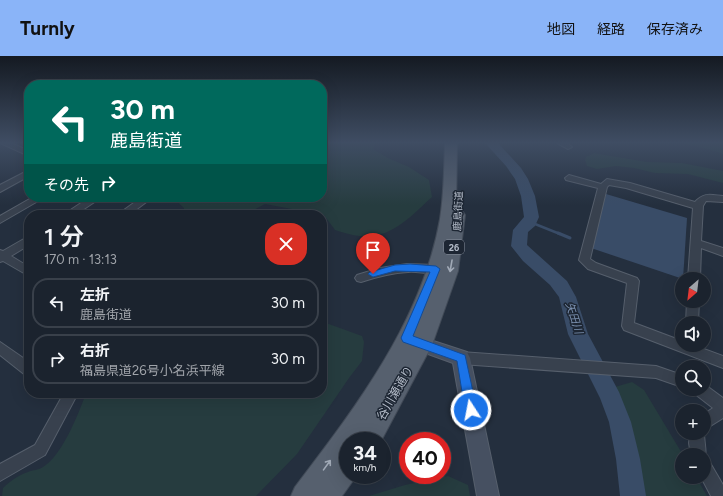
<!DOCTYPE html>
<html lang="ja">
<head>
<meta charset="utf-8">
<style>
	body { margin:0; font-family:Figtree,"Noto Sans JP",sans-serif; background:#282f3a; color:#f1f3f6; height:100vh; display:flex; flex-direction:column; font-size:15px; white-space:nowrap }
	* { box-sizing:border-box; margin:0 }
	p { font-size:13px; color:#a0a4aa }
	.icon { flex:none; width:22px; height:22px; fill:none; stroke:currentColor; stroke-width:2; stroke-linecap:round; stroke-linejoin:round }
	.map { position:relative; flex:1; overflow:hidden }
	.panel { position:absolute; left:24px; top:154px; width:303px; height:188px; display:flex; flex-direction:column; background:#1b232e; border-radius:16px; box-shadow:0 4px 16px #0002,0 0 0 1px #39404a }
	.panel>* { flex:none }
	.hud { position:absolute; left:24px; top:24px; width:303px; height:122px; border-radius:16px; box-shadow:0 4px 16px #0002,0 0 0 1px #39404a; background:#00695c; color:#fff; overflow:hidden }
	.needle { width:26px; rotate:208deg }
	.fabs { position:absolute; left:675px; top:216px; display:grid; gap:8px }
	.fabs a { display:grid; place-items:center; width:36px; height:36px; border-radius:50%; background:#1b232e; box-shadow:0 4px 16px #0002,0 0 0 1px #39404a; font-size:20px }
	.speed { position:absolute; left:339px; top:376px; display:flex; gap:8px; font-size:20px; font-weight:700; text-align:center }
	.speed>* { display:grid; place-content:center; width:52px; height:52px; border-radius:50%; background:#1b232e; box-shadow:0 4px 16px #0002,0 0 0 1px #39404a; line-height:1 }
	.speed small { font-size:10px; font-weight:400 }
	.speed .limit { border:6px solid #d22; background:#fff; color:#111 }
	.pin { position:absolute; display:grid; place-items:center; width:34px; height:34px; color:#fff; margin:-41px -17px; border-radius:50% 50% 50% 0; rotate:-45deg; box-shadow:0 0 4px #0007 }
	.pin .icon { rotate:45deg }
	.me { position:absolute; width:44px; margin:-22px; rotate:349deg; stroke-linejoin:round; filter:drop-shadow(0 0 3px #0008) }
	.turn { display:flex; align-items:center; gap:14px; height:84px; padding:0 20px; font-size:18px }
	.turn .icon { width:52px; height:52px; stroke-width:2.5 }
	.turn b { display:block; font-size:28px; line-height:34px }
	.then { display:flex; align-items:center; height:38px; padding:0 20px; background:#0003; gap:8px; font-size:15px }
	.round { display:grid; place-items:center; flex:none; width:42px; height:42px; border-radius:16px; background:#282f3a }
	.overview { display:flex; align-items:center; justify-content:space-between; height:68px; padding:0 20px }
	h1 { font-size:24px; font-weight:600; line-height:30px }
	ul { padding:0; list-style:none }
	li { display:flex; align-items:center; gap:12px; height:50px; margin:0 8px 6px; padding:0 12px; border:2px solid #39404a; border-radius:16px }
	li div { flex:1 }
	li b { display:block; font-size:15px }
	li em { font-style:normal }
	header { display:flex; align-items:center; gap:24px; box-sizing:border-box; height:56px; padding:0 20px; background:#8ab4f8; color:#111 }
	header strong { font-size:19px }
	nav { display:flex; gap:22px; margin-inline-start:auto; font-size:14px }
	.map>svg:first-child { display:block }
	.green { fill:#263c3f }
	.water { fill:#394c67 }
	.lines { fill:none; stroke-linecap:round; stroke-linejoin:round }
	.stream-far1 { stroke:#394c67; stroke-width:2.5 }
	.stream { stroke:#394c67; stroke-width:3 }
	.river { fill:#394c67; fill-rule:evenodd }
	.street-casing { stroke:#565f6c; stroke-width:2 }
	.secondary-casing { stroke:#565f6c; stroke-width:2 }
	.primary-casing { stroke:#414a57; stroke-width:2 }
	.street { fill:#38414e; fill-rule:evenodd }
	.secondary { fill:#465061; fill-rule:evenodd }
	.primary { fill:#56606e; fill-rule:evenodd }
	.oneway { stroke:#a1aab7 }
	.route { fill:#1a73e8; stroke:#114b97 }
	.labels { text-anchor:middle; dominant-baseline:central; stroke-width:3; stroke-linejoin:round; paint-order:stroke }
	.shield { fill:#1d2633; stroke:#878f9c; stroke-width:1 }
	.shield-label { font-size:9px; font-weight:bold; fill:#b4bcc9 }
	.street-label { font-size:10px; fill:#b4bcc9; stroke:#1d2633 }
	.water-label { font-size:11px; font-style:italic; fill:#7c92b1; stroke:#1d2633 }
	.near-street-label { font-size:12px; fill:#b4bcc9; stroke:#1d2633 }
</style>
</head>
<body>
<header>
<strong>Turnly</strong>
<nav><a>地図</a><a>経路</a><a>保存済み</a></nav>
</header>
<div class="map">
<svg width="723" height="440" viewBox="0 0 723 440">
	<rect width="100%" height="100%" fill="#242f3e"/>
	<!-- green -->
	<path class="green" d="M322,87H374L373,93L388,102L409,111L429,124L432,141C411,160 391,184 359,180C351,179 342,176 335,174L324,159L265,148L244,159H181L183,157L184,152L172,141H322Z
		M683,87H723V98L718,96Z
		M594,97L647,106L682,107L723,115V127L688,118L655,117L634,112L616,110L597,113L587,110L585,104L586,101Z
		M322,264L326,267L362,280L364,286L362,305L349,322L297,398L256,440H2L3,432C10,425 19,419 28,416C33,414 39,414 43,411C62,400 79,357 86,337H322Z
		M632,326L644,334L683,399H682V421H696L707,440H628V428L618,372L615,331Z
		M448,420L468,429L470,440H369L405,429Z"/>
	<!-- water -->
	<path class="water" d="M606,138L687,162L683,223L591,192Z"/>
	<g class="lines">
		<!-- stream-far1 -->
		<path class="stream-far1" d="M530,166L560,178"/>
		<!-- stream -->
		<path class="stream" d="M558,177L570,182"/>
		<!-- river -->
		<path class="river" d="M485,87H498L521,112L528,123L535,140L539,161L535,170L528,176L527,189L567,225L576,241L588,278L619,336L631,366L640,403L646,440H620L616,403L609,366L600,342L568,278L559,241L550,229L523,205L511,190L513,174L524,161L521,140L515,123L506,110Z"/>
		<defs>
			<path id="street" d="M0,87H11L29,95V100Z
				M557,87H567L572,91L568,93Z
				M29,114V120L0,136V129Z
				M569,119L601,128L607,123L630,127L695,146C704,136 711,139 723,140V146L706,145L703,150L701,185L723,192V200L701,192L700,223H688L693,152L626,132L609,129L607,131L590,203L596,207L637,222L639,225L634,267L682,285V289H693L723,300V312L624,274L622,270L627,227L588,213L579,204L598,132L566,124L565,122Z
				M33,141H45L0,167V160Z
				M90,141H102L75,159H63Z
				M142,141H153L129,159H117Z
				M29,180V189L11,200L29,211V220L3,205L0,206V194L3,195Z
				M407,208L436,209L440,210L441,213L440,216C430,219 418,215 408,216C392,217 376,221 361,226L357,225L355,222L357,219L380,212Z
				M687,245H699L698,267H686Z
				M0,286L29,306V320L24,318L0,299Z
				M461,296L656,310L682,319V331L656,322L461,308L456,306L455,302L456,298Z
				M704,328L723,342V362L704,374V358L713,352L695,338L693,333H704Z
				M64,337H78L45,399L0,425V408L35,389Z
				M704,376V377C704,385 707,397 705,403L709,405L723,429V440H711L701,421H704V399H691L689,387L690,377Z"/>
			<path id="secondary" d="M412,278L467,296L470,302L499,440H477L453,307L406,290L403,285L406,280Z"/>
			<path id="primary" d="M445,87H457L456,155L463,156L465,159L458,215L432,289L381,385H348V419H357L342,440H291L295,431C356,351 422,265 440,163C444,138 444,112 445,87Z"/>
		</defs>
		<!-- street casing -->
		<use href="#street" class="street-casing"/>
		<!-- secondary casing -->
		<use href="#secondary" class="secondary-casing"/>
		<!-- primary casing -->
		<use href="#primary" class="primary-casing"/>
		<!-- street -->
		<use href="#street" class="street"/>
		<!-- secondary -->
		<use href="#secondary" class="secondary"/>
		<!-- primary -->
		<use href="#primary" class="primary"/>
	</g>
	<!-- one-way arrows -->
	<defs><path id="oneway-shaft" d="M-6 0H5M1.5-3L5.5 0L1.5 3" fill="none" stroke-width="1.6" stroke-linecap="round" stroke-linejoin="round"/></defs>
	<g class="oneway">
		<use href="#oneway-shaft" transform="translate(451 210) rotate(100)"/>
		<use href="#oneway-shaft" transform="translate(327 409) rotate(-54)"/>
	</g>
	<!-- sky -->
	<linearGradient id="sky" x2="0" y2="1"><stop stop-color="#141a22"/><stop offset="0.58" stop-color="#3f4d63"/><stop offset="1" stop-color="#3f4d63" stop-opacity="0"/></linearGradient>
	<rect width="723" height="149" fill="url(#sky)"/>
	<!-- route -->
	<path class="route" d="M410,208L436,210L440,213L413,280L465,299L477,354L475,358L471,359L467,358L465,354L457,305L403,286L401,282L430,216L395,215L373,221L368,218L370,216L395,209Z"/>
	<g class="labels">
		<!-- shield labels -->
		<rect class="shield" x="444" y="184" width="20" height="14" rx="3"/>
		<g class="shield-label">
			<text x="454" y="191">26</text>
		</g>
		<!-- street labels -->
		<g class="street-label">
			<text transform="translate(458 155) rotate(-87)">鹿島街道</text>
		</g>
		<!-- water labels -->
		<g class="water-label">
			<text transform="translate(574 262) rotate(72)">矢田川</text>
		</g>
		<!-- near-street labels -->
		<g class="near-street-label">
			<text transform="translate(395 337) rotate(-60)">谷川瀬通り</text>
		</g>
	</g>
</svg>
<div class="fabs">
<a><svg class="needle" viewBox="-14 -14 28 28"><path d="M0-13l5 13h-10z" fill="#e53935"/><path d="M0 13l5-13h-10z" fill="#a0a4aa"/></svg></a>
<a><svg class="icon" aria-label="sound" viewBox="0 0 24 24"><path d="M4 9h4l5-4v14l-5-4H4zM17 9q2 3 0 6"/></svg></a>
<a><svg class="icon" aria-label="search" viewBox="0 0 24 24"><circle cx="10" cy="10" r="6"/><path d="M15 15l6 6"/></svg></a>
<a>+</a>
<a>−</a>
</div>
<div class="speed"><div>34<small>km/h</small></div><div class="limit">40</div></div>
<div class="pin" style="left:373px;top:218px;background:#d93025"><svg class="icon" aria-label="arrive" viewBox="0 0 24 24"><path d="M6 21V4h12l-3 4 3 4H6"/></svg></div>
<svg class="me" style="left:471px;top:354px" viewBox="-20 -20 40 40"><circle r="17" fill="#1a73e8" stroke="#fff" stroke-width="3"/><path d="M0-11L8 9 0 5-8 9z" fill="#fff"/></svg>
<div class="hud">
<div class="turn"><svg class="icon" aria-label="left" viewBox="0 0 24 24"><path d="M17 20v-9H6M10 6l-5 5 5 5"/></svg><div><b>30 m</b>鹿島街道</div></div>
<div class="then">その先<svg class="icon" aria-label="right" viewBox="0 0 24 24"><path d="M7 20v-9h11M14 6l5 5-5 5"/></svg></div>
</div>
<section class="panel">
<div class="overview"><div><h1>1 分</h1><p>170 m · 13:13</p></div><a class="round" style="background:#d93025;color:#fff"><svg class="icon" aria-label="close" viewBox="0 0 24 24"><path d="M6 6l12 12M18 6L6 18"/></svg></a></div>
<ul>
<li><svg class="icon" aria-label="left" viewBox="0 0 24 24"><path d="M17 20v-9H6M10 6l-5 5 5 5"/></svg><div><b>左折</b><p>鹿島街道</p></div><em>30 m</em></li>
<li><svg class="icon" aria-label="right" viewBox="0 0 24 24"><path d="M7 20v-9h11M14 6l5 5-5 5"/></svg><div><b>右折</b><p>福島県道26号小名浜平線</p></div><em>30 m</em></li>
</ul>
</section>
</div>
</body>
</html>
